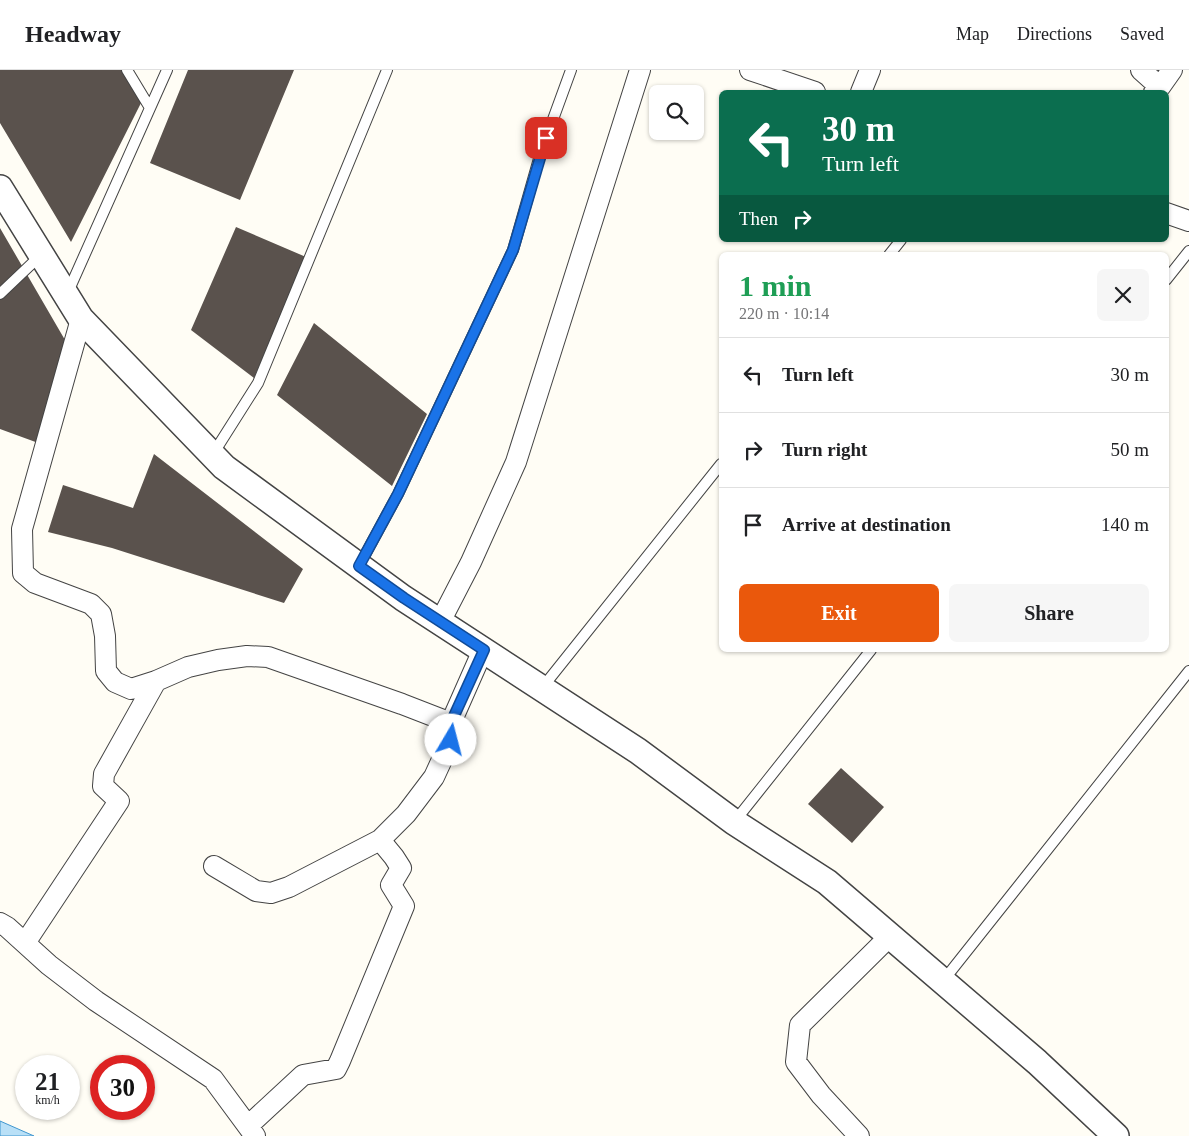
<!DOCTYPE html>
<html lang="en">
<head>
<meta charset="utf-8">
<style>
	body { margin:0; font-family:Georgia,serif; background:#f6f6f6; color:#202124; height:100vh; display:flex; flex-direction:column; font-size:19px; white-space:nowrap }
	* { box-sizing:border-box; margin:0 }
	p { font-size:16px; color:#757577 }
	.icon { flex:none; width:28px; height:28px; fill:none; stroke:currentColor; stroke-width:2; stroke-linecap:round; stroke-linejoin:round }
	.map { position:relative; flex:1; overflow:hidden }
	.sheet { position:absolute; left:719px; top:182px; width:450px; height:400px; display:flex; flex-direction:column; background:#fff; border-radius:8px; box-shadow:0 1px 4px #0004 }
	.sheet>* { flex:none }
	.top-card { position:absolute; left:719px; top:20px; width:450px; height:152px; border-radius:8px; box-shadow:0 1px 4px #0004; background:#0b6e4f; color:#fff; overflow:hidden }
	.fabs { position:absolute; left:649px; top:15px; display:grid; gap:10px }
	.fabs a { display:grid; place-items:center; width:55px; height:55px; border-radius:8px; background:#fff; box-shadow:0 1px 4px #0004; font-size:25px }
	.speed { position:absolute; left:15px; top:985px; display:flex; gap:10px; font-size:25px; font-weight:700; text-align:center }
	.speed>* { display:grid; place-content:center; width:65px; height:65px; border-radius:50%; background:#fff; box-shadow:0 1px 4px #0004; line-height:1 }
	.speed small { font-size:12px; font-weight:400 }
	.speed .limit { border:8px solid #d22; background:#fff; color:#111 }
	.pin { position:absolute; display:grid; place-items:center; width:42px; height:42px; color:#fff; margin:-21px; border-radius:10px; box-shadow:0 2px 8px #0006 }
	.me { position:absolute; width:55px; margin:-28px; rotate:8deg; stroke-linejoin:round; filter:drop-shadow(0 0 4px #0008) }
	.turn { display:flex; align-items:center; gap:18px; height:105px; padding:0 20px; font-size:22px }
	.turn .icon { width:65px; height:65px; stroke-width:2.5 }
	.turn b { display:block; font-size:35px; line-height:42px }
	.then { display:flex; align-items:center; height:48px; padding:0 20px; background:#0003; gap:10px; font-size:19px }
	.round { display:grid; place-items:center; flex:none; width:52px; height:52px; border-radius:8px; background:#f6f6f6 }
	.head { display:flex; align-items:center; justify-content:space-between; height:85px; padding:0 20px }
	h1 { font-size:30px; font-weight:700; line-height:38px; color:#1e9e55 }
	.action { display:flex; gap:10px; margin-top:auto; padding:10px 20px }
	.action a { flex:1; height:58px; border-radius:8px; background:#ea580c; color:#fff; font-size:20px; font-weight:700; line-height:58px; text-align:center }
	.action a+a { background:#f6f6f6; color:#202124 }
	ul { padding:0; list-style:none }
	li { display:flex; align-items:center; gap:15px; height:75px; padding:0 20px; border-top:1px solid #e0e0e0 }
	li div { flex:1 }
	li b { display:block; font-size:19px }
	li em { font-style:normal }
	header { display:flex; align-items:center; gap:30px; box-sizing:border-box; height:70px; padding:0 25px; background:#fff; border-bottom:1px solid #e0e0e0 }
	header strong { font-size:24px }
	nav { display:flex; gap:28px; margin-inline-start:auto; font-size:18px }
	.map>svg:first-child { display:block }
	.water { fill:#b9e0f7; stroke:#3f96cf }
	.building { fill:#5a524d }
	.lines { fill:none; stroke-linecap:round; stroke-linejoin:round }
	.service-casing { stroke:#444; stroke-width:12 }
	.minor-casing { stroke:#444; stroke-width:22 }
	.tertiary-casing { stroke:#444; stroke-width:28 }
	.service { stroke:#fff; stroke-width:10 }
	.minor { stroke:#fff; stroke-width:20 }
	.tertiary { stroke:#fff; stroke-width:25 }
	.route-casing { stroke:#114b97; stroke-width:12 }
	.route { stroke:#1a73e8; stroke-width:9 }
</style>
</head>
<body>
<header>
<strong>Headway</strong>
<nav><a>Map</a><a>Directions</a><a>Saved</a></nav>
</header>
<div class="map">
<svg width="1189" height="1066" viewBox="0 0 1189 1066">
	<rect width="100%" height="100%" fill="#fffdf5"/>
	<!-- water -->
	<path class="water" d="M0,1051L34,1066H0Z"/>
	<!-- building -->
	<path class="building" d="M0,0H124L142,31L71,172L0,53Z
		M188,0H294L240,130L150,93Z
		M236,157L306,187L254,308L191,260Z
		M0,158L65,270L41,374L0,359Z
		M314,253L427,344L392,416L277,325Z
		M154,384L303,499L284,533L112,478L48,462L63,415L133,438Z
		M841,698L884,737L852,773L808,734Z"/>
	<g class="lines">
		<defs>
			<path id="service" d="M127,0L150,38
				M889,185L901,170
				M1166,210L1189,181
				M68,222L167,0
				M0,224L41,185
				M213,384L258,313L387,0
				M359,496L398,424L513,180L540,85L571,0
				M542,618L721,394
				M735,751L871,580
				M943,911L1189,601"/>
			<path id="minor" d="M750,0L815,22
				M1141,0L1160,17
				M861,22L870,0
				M1154,22L1160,17L1172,0
				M1166,143L1189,151
				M81,249L22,459L23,503L35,513L91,534L101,544L105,566L106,601L115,612L131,619L156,611L188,597L218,590L247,586L268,587L402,634L451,653
				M440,552L471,492L516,392L640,0
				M214,796L256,821L271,823L289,817L380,770L406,744L434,707L451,670L449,657L483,580
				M0,853L7,857L49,895L96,931L213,1009L255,1066
				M25,873L119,731L103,716L104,704L156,611
				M249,1055L303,1005L336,999L340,991L404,836L391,815L401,798L394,787L380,770
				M859,1066L821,1025L796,992L800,955L890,866"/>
			<path id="tertiary" d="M0,118L81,249L224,397L403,528L638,681L734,752L827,812L1037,992L1116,1066"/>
		</defs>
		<!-- service casing -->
		<use href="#service" class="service-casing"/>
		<!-- minor casing -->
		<use href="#minor" class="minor-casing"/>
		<!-- tertiary casing -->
		<use href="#tertiary" class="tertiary-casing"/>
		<!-- service -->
		<use href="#service" class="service"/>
		<!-- minor -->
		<use href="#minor" class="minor"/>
		<!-- tertiary -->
		<use href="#tertiary" class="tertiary"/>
	</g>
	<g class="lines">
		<defs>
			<path id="route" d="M451,670L449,657L484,580L404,528L359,496L398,424L513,180L546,68"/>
		</defs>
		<!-- route casing -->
		<use href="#route" class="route-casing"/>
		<!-- route -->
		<use href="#route" class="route"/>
	</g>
</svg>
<div class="fabs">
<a><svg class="icon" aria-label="search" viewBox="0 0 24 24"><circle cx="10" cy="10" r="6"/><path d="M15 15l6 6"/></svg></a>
</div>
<div class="speed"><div>21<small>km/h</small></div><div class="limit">30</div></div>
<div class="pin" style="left:546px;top:68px;background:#d93025"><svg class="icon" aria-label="arrive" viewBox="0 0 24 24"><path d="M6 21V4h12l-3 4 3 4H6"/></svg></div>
<svg class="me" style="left:451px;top:670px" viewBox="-20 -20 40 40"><circle r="19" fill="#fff"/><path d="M0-13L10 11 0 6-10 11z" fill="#1a73e8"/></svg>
<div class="top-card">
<div class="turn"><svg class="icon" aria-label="left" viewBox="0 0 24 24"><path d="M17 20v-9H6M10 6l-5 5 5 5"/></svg><div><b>30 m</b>Turn left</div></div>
<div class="then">Then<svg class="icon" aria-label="right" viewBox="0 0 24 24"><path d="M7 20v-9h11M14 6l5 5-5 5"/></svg></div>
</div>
<section class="sheet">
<div class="head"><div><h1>1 min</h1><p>220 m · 10:14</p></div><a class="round"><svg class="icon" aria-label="close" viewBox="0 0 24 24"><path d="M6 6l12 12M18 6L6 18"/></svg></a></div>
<ul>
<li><svg class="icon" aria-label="left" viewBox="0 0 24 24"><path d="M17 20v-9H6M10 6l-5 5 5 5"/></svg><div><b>Turn left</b></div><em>30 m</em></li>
<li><svg class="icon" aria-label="right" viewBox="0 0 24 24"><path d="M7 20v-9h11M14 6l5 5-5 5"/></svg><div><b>Turn right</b></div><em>50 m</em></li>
<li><svg class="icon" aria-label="arrive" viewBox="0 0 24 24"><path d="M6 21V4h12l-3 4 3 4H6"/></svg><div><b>Arrive at destination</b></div><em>140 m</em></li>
</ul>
<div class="action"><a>Exit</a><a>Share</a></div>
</section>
</div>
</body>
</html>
